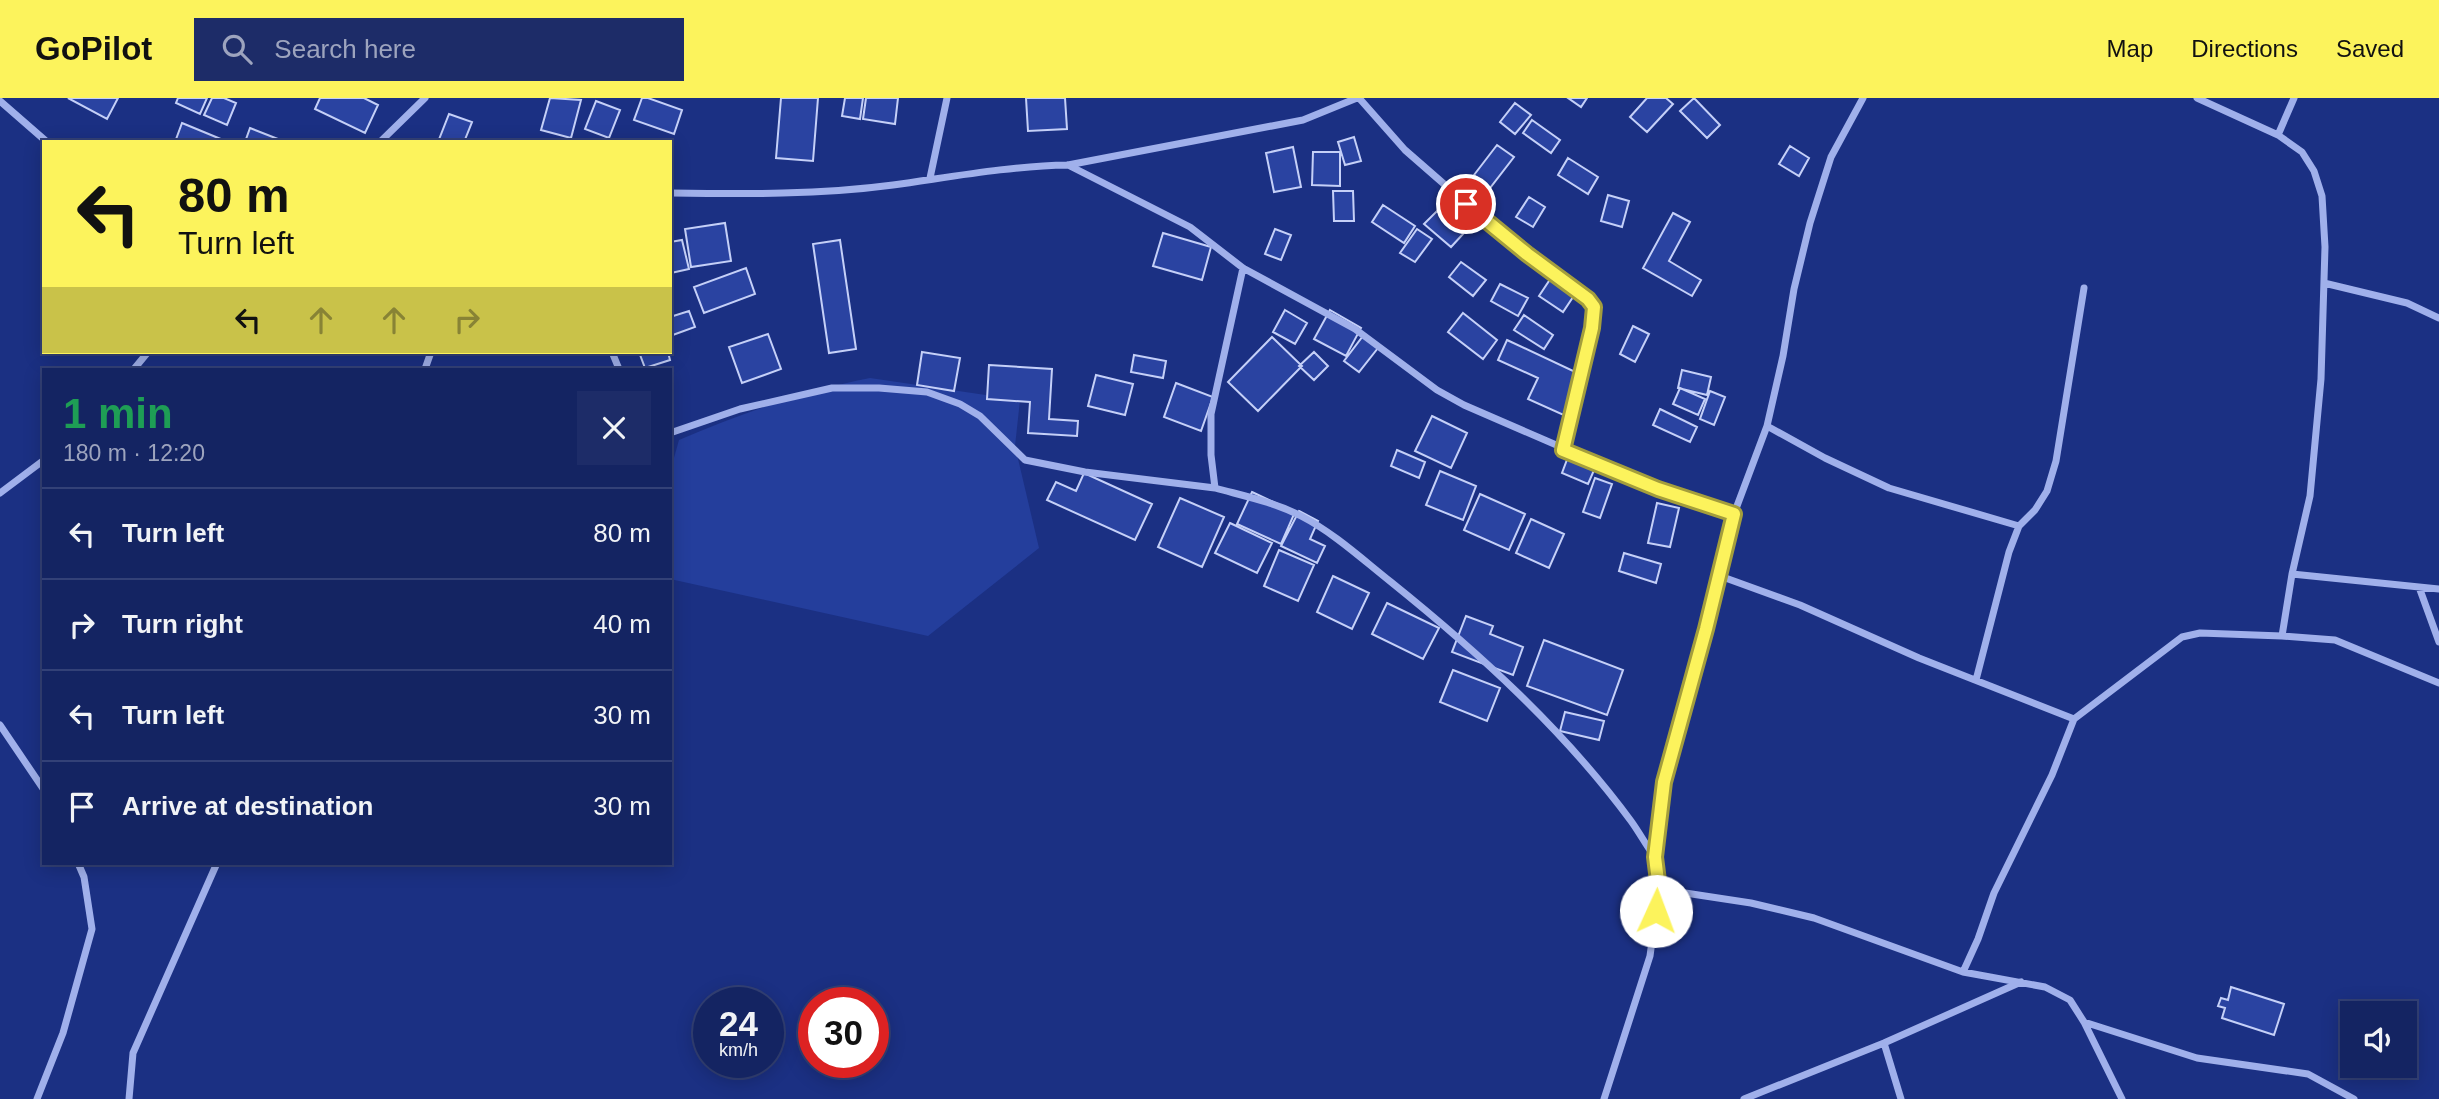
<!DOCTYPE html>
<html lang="en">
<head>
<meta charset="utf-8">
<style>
	body { margin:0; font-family:Arial,sans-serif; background:#1d2c68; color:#f1f3f6; height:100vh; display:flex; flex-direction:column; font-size:26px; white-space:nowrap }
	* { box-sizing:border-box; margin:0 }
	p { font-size:23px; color:#9da4be }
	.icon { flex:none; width:38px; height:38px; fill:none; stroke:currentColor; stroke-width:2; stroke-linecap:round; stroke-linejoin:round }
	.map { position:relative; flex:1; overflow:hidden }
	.side { position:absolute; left:42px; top:270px; width:630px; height:497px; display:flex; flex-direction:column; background:#142462; border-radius:0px; box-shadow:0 4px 18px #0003,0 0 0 2px #334177 }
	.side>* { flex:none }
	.hud { position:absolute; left:42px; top:42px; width:630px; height:214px; border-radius:0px; box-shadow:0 4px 18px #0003,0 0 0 2px #334177; background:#fcf35c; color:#111; overflow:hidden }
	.buttons { position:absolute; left:2340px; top:903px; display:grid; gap:14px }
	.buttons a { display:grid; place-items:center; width:77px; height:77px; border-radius:0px; background:#142462; box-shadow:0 4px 18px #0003,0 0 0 2px #334177; font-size:35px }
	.speed { position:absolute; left:693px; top:889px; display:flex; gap:14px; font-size:35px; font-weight:700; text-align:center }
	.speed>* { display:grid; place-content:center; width:91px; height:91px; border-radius:50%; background:#142462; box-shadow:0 4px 18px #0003,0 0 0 2px #334177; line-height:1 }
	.speed small { font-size:18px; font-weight:400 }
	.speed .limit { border:10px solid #d22; background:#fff; color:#111 }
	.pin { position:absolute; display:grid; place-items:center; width:60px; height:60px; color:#fff; margin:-30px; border:4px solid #fff; border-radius:50%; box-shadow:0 2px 7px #0007 }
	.me { position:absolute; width:77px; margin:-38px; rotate:2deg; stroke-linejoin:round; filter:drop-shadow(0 0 5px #0008) }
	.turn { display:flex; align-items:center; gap:24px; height:147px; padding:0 21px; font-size:32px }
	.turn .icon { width:91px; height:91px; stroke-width:2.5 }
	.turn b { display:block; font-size:49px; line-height:60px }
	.lanes { display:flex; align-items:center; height:66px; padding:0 21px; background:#0003; justify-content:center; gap:35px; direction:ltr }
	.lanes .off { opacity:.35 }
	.round { display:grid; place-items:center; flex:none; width:74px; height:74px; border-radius:0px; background:#1d2c68 }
	.headline { display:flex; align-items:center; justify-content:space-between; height:119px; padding:0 21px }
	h1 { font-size:42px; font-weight:700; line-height:52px; color:#1e9e55 }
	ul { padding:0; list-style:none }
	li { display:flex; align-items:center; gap:21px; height:91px; padding:0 21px; border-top:2px solid #334177 }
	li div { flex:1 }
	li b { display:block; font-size:26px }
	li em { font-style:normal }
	header { display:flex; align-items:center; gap:42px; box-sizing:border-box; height:98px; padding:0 35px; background:#fcf35c; color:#111 }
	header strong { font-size:33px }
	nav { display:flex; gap:38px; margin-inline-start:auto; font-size:24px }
	.search { width:490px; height:63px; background:#1d2c68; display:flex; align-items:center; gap:18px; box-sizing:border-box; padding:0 24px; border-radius:0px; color:#9da4be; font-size:26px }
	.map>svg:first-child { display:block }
	.green { fill:#243e9c }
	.building { fill:#2a43a1; stroke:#c5d0f8; stroke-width:2 }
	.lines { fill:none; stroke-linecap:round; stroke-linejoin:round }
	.minor { stroke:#a0b0eb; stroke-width:7 }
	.route-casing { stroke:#a49e3c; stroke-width:18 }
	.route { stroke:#fcf35c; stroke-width:12 }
</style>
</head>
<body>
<header>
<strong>GoPilot</strong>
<div class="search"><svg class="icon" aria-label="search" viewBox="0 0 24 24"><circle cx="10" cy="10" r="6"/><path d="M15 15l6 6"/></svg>Search here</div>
<nav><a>Map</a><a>Directions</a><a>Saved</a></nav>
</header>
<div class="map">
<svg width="2439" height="1001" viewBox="0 0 2439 1001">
	<rect width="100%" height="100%" fill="#1b3083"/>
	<!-- green -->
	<path class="green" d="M870,280L1020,302L1015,348L1039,450L928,538L670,481V374L679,342C740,316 804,293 870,280Z"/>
	<!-- building -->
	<path class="building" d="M68,0H118L107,21Z
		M178,0H207L200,16L176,5Z
		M212,0H224L236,5L227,27L204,17Z
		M320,0H364L378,7L365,35L315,11Z
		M550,0L581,2L571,40L541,32Z
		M642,0H648L682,12L674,36L634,22Z
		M781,0H818L813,63L776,60Z
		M845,0H863L860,21L842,18Z
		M866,0H898L895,26L863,21Z
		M1026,0H1065L1067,31L1028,33Z
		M1568,0H1587L1581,9Z
		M1647,0H1666L1673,6L1647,34L1630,19Z
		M1694,0L1720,27L1707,40L1680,13Z
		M596,3L620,12L609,40L585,31Z
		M1515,5L1531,17L1515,36L1500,24Z
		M449,16L472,24L464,44H438Z
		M1532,22L1560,42L1551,55L1523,35Z
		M182,25L228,44H175Z
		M250,30L283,43V44H245Z
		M1354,39L1361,63L1345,67L1338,44Z
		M1497,47L1514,59L1490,90L1474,77Z
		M1790,48L1809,60L1799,78L1779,66Z
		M1293,49L1301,89L1274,94L1266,55Z
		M1313,54H1340V88L1312,87Z
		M1568,60L1598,79L1588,96L1558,77Z
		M1333,93H1353L1354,123H1334Z
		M1608,97L1629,103L1622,129L1601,123Z
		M1529,99L1545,109L1533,129L1516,119Z
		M1383,107L1415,128L1404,145L1372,124Z
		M1437,113L1463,136L1451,149L1424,126Z
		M1673,115L1690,124L1669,163L1701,182L1692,198L1643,170Z
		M725,125L731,163L691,169L685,131Z
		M1275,131L1291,137L1281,162L1265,156Z
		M1417,131L1432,141L1415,164L1400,155Z
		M1163,135L1211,149L1202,182L1153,168Z
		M682,142L689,171L671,175L670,144Z
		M840,142L856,251L829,255L813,146Z
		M1461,164L1486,182L1473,198L1449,179Z
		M746,170L755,196L704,215L694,189Z
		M1553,177L1577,193L1563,214L1539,198Z
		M1500,186L1528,200L1518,218L1491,203Z
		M1285,212L1307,225L1295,246L1273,234Z
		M1330,212L1361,230L1346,258L1314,241Z
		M689,213L695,229L670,238V219Z
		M1463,215L1497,242L1483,261L1448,234Z
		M1524,217L1553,237L1544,251L1514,232Z
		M1633,228L1649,236L1635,264L1620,256Z
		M768,236L781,271L742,285L729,249Z
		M1363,238L1378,250L1359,274L1344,263Z
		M1272,239L1302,268L1258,313L1228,284Z
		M1507,242L1586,279L1568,319L1528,301L1538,280L1498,262Z
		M639,254H668L670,262L645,270Z
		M922,254L960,260L954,293L917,287Z
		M1314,254L1328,268L1314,282L1299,268Z
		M1134,257L1166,263L1163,280L1131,274Z
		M989,267L1052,271L1049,321L1078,323L1077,338L1028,335L1030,304L987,301Z
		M1682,272L1711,279L1707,297L1678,290Z
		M1096,277L1133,286L1125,317L1088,308Z
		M1176,285L1213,299L1201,333L1164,319Z
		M1680,290L1705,301L1698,317L1673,306Z
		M1710,293L1725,299L1714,327L1700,321Z
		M1660,311L1697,329L1690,344L1653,327Z
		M1432,318L1467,335L1451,370L1415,353Z
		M1397,352L1425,364L1419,380L1391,368Z
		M1568,359L1595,370L1588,386L1562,375Z
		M1440,373L1476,388L1463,422L1426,407Z
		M1084,375L1152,406L1135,442L1047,402L1056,384L1076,393Z
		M1595,380L1612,386L1600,420L1583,414Z
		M1252,394L1295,414L1281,446L1237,426Z
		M1480,396L1525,416L1509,452L1464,432Z
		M1180,400L1224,419L1202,469L1158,449Z
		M1657,405L1679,410L1670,449L1648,445Z
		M1299,413L1318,423L1310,441L1325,448L1317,465L1281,448Z
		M1531,421L1564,436L1549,470L1516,455Z
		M1230,425L1272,445L1257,475L1215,455Z
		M1279,452L1314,467L1298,503L1264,488Z
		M1624,455L1661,466L1656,485L1619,473Z
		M1333,478L1369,495L1352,531L1317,514Z
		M1387,505L1439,530L1423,561L1372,536Z
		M1466,518L1493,528L1490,536L1523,549L1513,577L1452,554Z
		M1544,542L1623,572L1607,617L1527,588Z
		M1453,572L1500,590L1487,623L1440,604Z
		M1565,614L1604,623L1599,642L1560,633Z
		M2231,889L2284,906L2274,937L2222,920L2225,910L2218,908L2221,900L2228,902Z"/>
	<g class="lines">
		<!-- minor -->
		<path class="minor" d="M1359,0L1405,52L1452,93L1494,130L1588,201L1594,209L1592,230L1563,352
			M0,3L47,44
			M2278,37L2294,0
			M380,44L425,0
			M1068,67L1190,129L1243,170L1355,231L1437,292L1464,307L1658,391L1734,416
			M930,80L947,0
			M670,95C746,96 818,97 893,87C951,79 1009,68 1068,67L1303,22L1357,0
			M1243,170L1211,316V357L1215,390C1244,398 1274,404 1301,418C1334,435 1362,461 1391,484C1478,554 1564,632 1631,723C1639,734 1646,747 1654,758
			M2324,185L2407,205L2439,220
			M612,254L619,271
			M134,271L148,254
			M425,271L431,254
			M1767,328L1825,360L1889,390L2019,428
			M670,335L740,311L832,290H879L927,294L960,306L980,318L1025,362L1085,374L1215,390
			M0,395L44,362
			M2292,476L2439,491
			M1720,478L1800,507L1919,560L2074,621
			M2419,489L2439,544
			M2282,538L2335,542L2439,585
			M1976,582L2009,454L2019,428L2035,412L2047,393L2056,363L2084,190
			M0,627L44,692
			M1659,791L1751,805L1814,820L1963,874L2045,889L2070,902L2084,924L2197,960L2308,976L2354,1001
			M1963,874L1978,841L1994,795L2052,677L2074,621L2182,539L2200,535L2282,538L2292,476L2310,398L2321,281L2325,149L2322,98L2314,73L2302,54L2278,37L2197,0
			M2084,924L2122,1001
			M1884,945L1901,1001
			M37,1001L63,935L92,831L84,779L78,765
			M129,1001L133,955L217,765
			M1604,1001L1650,858L1659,791L1655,759L1664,684L1734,416L1767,328L1783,258L1794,191L1810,125L1831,59L1863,0
			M1744,1001L1884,945L2021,884"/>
	</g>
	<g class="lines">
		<defs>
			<path id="route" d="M1466,106L1527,156L1588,201L1594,209L1592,230L1563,352L1658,391L1734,416L1706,531L1664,684L1655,759L1659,791L1656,813"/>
		</defs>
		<!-- route casing -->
		<use href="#route" class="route-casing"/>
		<!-- route -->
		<use href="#route" class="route"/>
	</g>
</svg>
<div class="buttons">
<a><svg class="icon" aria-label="sound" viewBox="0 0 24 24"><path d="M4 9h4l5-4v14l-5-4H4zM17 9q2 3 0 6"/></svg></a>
</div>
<div class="speed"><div>24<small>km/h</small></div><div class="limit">30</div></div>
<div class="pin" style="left:1466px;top:106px;background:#d93025"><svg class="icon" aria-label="arrive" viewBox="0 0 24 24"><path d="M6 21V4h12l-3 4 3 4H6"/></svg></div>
<svg class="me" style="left:1656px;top:813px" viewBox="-20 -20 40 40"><circle r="19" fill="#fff"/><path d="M0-13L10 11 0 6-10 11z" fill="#fcf35c"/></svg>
<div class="hud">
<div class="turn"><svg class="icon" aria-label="left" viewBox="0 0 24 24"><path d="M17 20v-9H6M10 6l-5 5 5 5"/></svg><div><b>80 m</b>Turn left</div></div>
<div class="lanes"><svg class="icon" aria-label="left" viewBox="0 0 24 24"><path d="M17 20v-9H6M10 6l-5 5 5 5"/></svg><svg class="icon off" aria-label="ahead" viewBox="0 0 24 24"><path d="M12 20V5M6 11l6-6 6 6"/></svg><svg class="icon off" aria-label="ahead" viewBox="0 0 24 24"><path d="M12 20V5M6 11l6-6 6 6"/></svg><svg class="icon off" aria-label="right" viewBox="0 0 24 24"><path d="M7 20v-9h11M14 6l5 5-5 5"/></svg></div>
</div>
<section class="side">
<div class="headline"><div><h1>1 min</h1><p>180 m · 12:20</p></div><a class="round"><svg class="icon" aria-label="close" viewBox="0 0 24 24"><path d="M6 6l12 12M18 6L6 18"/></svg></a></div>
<ul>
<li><svg class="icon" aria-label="left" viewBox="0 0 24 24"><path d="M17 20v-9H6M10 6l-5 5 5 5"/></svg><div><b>Turn left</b></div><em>80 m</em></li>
<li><svg class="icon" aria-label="right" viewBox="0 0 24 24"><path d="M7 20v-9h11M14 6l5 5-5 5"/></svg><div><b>Turn right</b></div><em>40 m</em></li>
<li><svg class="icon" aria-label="left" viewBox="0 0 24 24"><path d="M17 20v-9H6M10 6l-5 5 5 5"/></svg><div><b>Turn left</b></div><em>30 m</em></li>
<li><svg class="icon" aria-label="arrive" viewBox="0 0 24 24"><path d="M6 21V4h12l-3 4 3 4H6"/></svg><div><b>Arrive at destination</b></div><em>30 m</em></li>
</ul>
</section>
</div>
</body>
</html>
